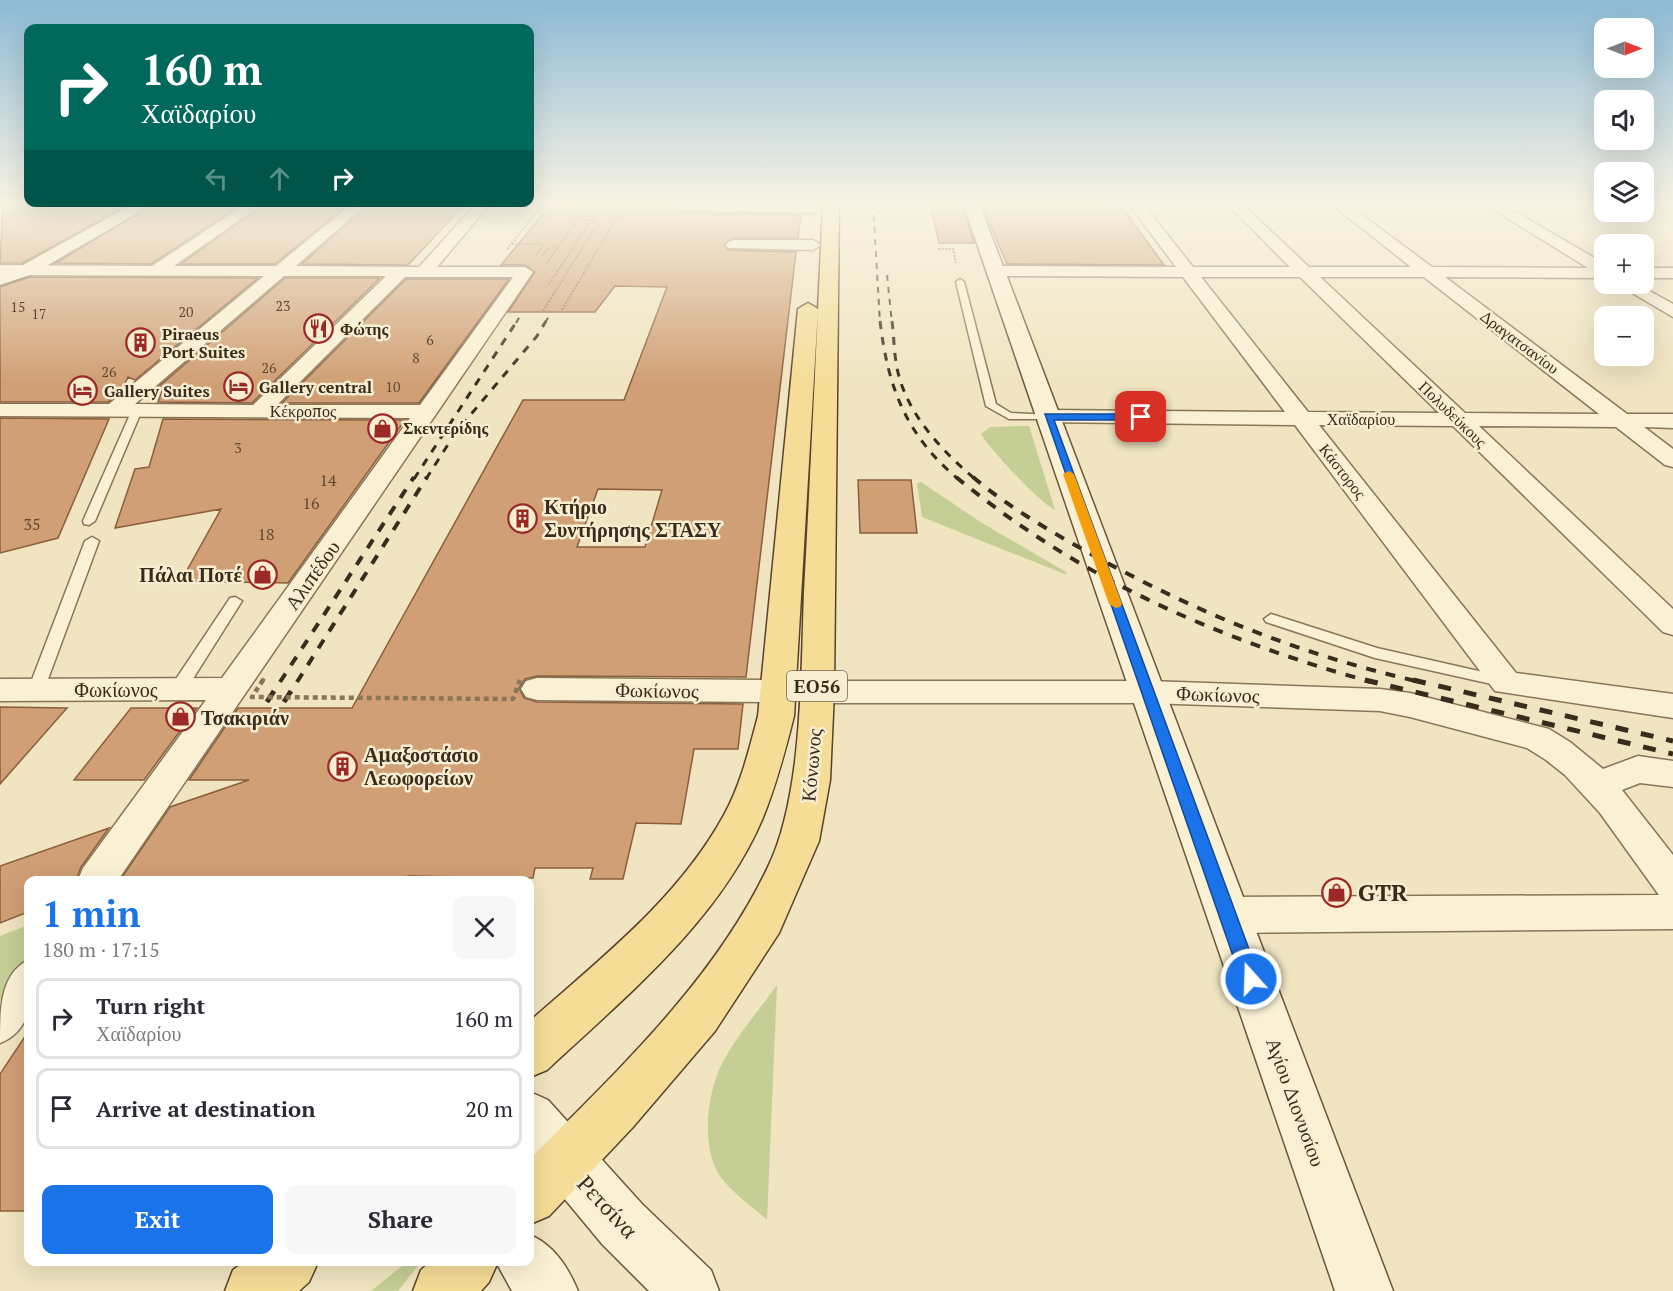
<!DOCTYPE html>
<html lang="en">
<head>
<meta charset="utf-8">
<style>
	body { margin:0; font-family:"PT Serif",serif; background:#f7f7f7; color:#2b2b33; height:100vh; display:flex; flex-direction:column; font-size:22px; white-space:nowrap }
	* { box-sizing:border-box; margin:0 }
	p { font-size:20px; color:#7c7c81 }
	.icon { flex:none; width:33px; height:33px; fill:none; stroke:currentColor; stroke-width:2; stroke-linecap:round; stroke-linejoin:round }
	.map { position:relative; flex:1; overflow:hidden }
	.details { position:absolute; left:24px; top:876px; width:510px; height:390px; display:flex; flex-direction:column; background:#fff; border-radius:12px; box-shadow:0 6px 24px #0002 }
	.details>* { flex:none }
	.banner { position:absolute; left:24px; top:24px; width:510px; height:183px; border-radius:12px; box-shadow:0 6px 24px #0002; background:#00695c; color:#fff; overflow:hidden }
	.needle { width:39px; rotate:90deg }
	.controls { position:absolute; left:1594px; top:18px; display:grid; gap:12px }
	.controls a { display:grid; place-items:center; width:60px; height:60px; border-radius:12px; background:#fff; box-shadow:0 6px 24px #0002; font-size:30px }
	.pin { position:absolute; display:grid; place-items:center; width:51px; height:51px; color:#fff; margin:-26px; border-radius:12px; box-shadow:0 3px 9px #0006 }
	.me { position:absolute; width:66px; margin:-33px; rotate:340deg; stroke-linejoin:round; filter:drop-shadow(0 0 4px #0008) }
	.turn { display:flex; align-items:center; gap:21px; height:126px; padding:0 18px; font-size:27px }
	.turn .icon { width:78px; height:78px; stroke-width:2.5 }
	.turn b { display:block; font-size:42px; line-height:51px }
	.lanes { display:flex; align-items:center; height:57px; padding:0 18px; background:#0003; justify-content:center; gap:30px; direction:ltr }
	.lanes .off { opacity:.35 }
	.round { display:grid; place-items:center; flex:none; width:63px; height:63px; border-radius:12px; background:#f7f7f7 }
	.headline { display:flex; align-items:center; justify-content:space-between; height:102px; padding:0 18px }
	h1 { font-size:36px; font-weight:600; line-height:45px; color:#1a73e8 }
	.cta { display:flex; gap:12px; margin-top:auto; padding:12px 18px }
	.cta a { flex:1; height:69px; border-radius:12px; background:#1a73e8; color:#fff; font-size:24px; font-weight:600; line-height:69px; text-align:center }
	.cta a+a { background:#f7f7f7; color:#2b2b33 }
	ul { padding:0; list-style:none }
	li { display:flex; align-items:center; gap:18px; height:81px; margin:0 12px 9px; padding:0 6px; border:3px solid #e1e1e2; border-radius:12px }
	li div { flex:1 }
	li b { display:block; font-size:22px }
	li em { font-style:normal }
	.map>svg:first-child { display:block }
	.green { fill:#c5ce95 }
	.building { fill:#d09f75; stroke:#8a5f3d; stroke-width:1.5; fill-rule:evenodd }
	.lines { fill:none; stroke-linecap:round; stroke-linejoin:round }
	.lane-casing { stroke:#8a7558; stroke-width:3 }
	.street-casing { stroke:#8a7558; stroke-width:3 }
	.secondary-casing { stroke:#6c563b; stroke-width:3 }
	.primary-casing { stroke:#58422c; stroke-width:3 }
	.path { stroke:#8a7558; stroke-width:2; stroke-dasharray:2 1.5; stroke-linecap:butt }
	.lane { fill:#faf1d5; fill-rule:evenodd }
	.street { fill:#faf1d5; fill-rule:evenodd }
	.secondary { fill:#faf1d5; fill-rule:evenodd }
	.primary { fill:#f5dc97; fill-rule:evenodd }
	.rail-far3 { stroke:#392c1d; stroke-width:2; stroke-dasharray:6 6; stroke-linecap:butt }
	.rail-far2 { stroke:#392c1d; stroke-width:3; stroke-dasharray:8 8; stroke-linecap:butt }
	.rail-far1 { stroke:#392c1d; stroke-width:4; stroke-dasharray:10 10; stroke-linecap:butt }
	.rail { stroke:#392c1d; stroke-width:5; stroke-dasharray:13 13; stroke-linecap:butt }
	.path-bridge-far1 { stroke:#8a7558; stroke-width:4; stroke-dasharray:4 3; stroke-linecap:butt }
	.path-bridge { stroke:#8a7558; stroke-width:4.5; stroke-dasharray:5 4; stroke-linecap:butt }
	.route { fill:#1a73e8; stroke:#114b97; stroke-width:1.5 }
	.slow { fill:#f59e0b }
	.labels { text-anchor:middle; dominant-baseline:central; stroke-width:5; stroke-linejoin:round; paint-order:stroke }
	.far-number-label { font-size:14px; fill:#5f4933 }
	.far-poi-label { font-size:16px; font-weight:bold; fill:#392c1d; stroke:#f7eed1; text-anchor:start }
	.far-street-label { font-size:16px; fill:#392c1d; stroke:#f7eed1 }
	.number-label { font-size:16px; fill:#5f4933 }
	.shield { fill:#f7eed1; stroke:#726653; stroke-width:1.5 }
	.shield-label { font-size:18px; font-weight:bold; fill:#392c1d }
	.poi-label { font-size:20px; font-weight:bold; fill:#392c1d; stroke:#f7eed1; text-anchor:start }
	.street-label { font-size:20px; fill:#392c1d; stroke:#f7eed1 }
	.near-poi-label { font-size:24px; font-weight:bold; fill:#392c1d; stroke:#f7eed1; text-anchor:start }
	.near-street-label { font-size:24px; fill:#392c1d; stroke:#f7eed1 }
</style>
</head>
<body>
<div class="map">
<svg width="1673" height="1291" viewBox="0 0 1673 1291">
	<rect width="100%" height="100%" fill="#f0e4c1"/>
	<!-- green -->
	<path class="green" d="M1029,426L1055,510C1040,503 990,449 981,434L990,427Z
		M921,482L982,523L1066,572L1067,575L922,517L917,483Z
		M28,925V960L0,1001V936Z
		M777,985L767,1220C752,1206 731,1192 720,1176C700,1146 707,1090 724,1060C738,1034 760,1009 777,985Z
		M407,1262H421L398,1291H371Z"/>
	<!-- building -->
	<path class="building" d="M16,203H131L22,263H0L3,205Z
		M156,203H244L151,264L56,263Z
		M266,203H350L275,264H181Z
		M370,203H466L408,265L302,264Z
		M552,203H678L674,211L801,215L798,238H734L724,244L728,250L796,252L746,677L537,676L525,679L519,688L524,698L537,702L743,704L738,749H694L681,824L636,823L623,879H590L593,868H535L533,878L408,876L406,880H120L170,807L249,780H189L238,708H352L523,400H624L667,287L615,286L595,312H508L535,272L525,265H501ZM598,489L662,490L645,547H577Z
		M930,203H961L974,243H939Z
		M981,203H1106L1111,210H1124L1164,265L1007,264Z
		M30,277L258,278L135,380L128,377L122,390L108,402H0V287Z
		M285,278H380L252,403L158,402L162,391L156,389Z
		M406,279H509L419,403H282Z
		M0,418L109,419L58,538L0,553Z
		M163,419L405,420L288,583L181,581L221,509L115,528L135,469L149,467Z
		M858,480H911L917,533H860Z
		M0,707L67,708L0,784Z
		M131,708H197L144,780H74Z
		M109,828L81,867L76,880H28V912L0,923V866Z
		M28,1032V1211H0V1074Z"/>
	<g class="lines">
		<defs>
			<path id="lane" d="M960,279L964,282L996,404L1011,413L1052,415V419H1009L986,406L956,282Z
				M137,407L142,410L95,521L89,525L84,524L83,521L132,410Z
				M92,537L99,541L44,690L42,694H30L28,690L85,541Z
				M235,597L242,601L184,693H172L170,689L172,685L230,598Z
				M1271,614L1377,648L1505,677L1513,682L1505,687L1375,658L1266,622L1264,619Z"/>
			<path id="street" d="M248,203H264L174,266H276L353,203H368L296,266L419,267L477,203H491L437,267H525L533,272L118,880H78L83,868L206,700L0,701V679L222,678L410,418L0,416V404H109L264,276L0,275V265L152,266ZM284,276H386L253,405L135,404ZM405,277H513L420,405H277Z
				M1128,203H1142L1193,267H1290L1226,203H1241L1309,267H1411L1330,203H1346L1432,267L1588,268L1483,203H1500L1605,264V278L1445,277L1627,414H1673V428L1644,427L1673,449V467L1665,465L1616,427L1479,426L1673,609V635L1663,632L1453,426L1319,425L1516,673L1673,694V718L1495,691L1295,425L1040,422L1037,417L1040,412L1048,410L1285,412L1183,277L996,276L988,271L996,266L1176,267ZM1201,277H1300L1439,413L1308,412ZM1320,277H1424L1599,414L1465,413Z
				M743,204L814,205L821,209L814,213L738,211L736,208Z
				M734,240H813L821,245L813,250L728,248L726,245L728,242Z
				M1644,268H1673V278H1644Z
				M1617,284H1637L1673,304V317Z
				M537,678L778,680L789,683L794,691L789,699L778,702L537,700L526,697L521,689L526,681Z
				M817,681H1148L1380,689L1410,693L1549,729L1570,742L1603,769L1638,756L1673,761V787L1640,783L1622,790L1673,855V929L1228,933L1214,927L1208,915L1214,903L1228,897L1659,895L1600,813L1565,775L1546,760L1527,748L1410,717L1380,711L1148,703H817L806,700L801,692L806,684Z
				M28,960C32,993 35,1029 0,1043C0,1009 0,975 28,960Z"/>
			<path id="secondary" d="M135,203H154L33,274L0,285V273L21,266Z
				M963,203H979L1393,1291H1335Z
				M530,1092L548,1100L642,1204L711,1270L719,1291H649L602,1244L530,1157Z
				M530,1235C554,1245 568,1267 578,1291H512L496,1262H530Z"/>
			<path id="primary" d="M823,203H839L834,692L830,780L819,841L779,933L715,1031L633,1127L549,1216L530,1224V1159C617,1071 714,981 768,867C803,795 801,672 804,592C811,462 817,333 823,203Z
				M808,303L818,309L794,716C785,752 776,786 762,820C718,922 626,996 547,1070L530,1077V1021C600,959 678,899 724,815C741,784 749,750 758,716L798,309Z
				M244,1262H318L309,1282L299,1291H225L233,1270Z
				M430,1262H498L489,1282L481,1291H413L421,1270Z"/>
		</defs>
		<!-- lane casing -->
		<use href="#lane" class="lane-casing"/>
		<!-- street casing -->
		<use href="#street" class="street-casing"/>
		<!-- secondary casing -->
		<use href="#secondary" class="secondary-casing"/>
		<!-- primary casing -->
		<use href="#primary" class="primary-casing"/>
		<!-- path -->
		<path class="path" d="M542,206H604
			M539,209H602
			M536,213H600
			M580,216H598
			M578,220H595
			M573,226L582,211
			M512,244H543
			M507,249L544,203
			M938,249H953L956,263
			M536,256L544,244
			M542,256L548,248H557
			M546,264L573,226H569
			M549,284L589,223H593
			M562,310L624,205H608L610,203
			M543,311L598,223H593L604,206"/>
		<!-- lane -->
		<use href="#lane" class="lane"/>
		<!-- street -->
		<use href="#street" class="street"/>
		<!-- secondary -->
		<use href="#secondary" class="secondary"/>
		<!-- primary -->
		<use href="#primary" class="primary"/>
		<!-- rail-far3 -->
		<path class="rail-far3" d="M873,203L880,323
			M887,275L892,323
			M516,323L522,313
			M545,323L551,313"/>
		<!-- rail-far2 -->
		<path class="rail-far2" d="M880,321C888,388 906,435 958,479
			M892,321C894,337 894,353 897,368C906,413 941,450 975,479
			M414,479L517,321
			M426,479L456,432L537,336L546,321"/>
		<!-- rail-far1 -->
		<path class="rail-far1" d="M956,477C1082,580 1215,638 1371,682
			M973,477C1008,507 1050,531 1091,554C1199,614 1299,654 1420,682
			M280,682L414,477
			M297,682L427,477"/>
		<!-- rail -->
		<path class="rail" d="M1365,680L1673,754
			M1413,680L1673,741
			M267,702L281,680
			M284,702L298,680"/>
		<!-- path-bridge-far1 -->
		<path class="path-bridge-far1" d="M262,682L264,678"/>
		<!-- path-bridge -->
		<path class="path-bridge" d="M263,680L252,697L513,699L520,680"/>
	</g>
	<!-- sky -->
	<linearGradient id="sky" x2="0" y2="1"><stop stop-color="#8dbad6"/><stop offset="0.53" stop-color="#f8f3e3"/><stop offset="1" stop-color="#f8f3e3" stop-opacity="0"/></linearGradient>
	<rect width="1673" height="383" fill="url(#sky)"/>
	<!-- route -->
	<path class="route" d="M1045,414H1141L1146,417L1141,420H1054L1260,979L1258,985L1251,988L1244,985L1241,979Z"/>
	<!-- slow -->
	<path class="slow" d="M1069,471L1074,474L1122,604L1120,607L1116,608L1109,604L1063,474Z"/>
	<!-- icons -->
	<defs>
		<symbol id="restaurant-ring" viewBox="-11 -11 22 22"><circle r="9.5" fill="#f7eed1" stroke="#9c2925" stroke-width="1.5"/><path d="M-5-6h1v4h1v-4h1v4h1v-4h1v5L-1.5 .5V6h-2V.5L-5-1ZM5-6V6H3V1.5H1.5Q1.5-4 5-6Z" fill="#9c2925"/></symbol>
		<symbol id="building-ring" viewBox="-11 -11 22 22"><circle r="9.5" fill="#f7eed1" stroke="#9c2925" stroke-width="1.5"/><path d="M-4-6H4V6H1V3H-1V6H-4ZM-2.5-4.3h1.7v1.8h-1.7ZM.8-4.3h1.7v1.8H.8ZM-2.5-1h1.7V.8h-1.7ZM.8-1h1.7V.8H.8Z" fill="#9c2925"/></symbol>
		<symbol id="hotel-ring" viewBox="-11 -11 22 22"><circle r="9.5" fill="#f7eed1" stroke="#9c2925" stroke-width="1.5"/><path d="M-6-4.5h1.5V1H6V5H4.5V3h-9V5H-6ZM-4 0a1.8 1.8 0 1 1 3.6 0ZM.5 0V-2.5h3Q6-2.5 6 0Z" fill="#9c2925"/></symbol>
		<symbol id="shop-ring" viewBox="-11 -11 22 22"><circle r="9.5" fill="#f7eed1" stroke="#9c2925" stroke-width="1.5"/><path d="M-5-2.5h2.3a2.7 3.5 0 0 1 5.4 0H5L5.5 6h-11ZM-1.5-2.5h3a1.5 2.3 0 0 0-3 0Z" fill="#9c2925"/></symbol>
	</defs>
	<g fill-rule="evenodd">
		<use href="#restaurant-ring" x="302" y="312" width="33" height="33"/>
		<use href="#building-ring" x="124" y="326" width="33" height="33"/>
		<use href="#hotel-ring" x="222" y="370" width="33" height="33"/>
		<use href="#hotel-ring" x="66" y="374" width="33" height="33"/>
		<use href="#shop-ring" x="366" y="412" width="33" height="33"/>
		<use href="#building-ring" x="506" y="502" width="33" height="33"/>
		<use href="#shop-ring" x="246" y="558" width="33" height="33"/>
		<use href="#shop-ring" x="164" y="700" width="33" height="33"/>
		<use href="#building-ring" x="326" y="750" width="33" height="33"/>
		<use href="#shop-ring" x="1320" y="876" width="33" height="33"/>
	</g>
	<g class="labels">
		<!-- far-number labels -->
		<g class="far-number-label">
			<text x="283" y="305">23</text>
			<text x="18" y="306">15</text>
			<text x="186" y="311">20</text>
			<text x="39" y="313">17</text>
			<text x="430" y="339">6</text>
			<text x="416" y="357">8</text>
			<text x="269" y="367">26</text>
			<text x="109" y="371">26</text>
			<text x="393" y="386">10</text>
			<text x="238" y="447">3</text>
		</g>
		<!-- far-poi labels -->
		<g class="far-poi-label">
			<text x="340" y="329">Φώτης</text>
			<text x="162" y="334">Piraeus<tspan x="162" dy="18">Port Suites</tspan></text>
			<text x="259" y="387">Gallery central</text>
			<text x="104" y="391">Gallery Suites</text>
			<text x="403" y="428">Σκεντερίδης</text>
		</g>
		<!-- far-street labels -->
		<g class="far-street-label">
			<text transform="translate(1520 342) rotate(37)">Δραγατσανίου</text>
			<text x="303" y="411">Κέκροπος</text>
			<text transform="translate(1453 414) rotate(44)">Πολυδεύκους</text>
			<text x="1361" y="419">Χαϊδαρίου</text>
			<text transform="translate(1343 471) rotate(52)">Κάστορος</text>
		</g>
		<!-- number labels -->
		<g class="number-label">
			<text x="328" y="480">14</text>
			<text x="311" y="503">16</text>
			<text x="32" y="524">35</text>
			<text x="266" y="534">18</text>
		</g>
		<!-- shield labels -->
		<rect class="shield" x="787" y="671" width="60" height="30" rx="4.5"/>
		<g class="shield-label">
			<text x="817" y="686">ΕΟ56</text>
		</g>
		<!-- poi labels -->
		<g class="poi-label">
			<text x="544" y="506">Κτήριο<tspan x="544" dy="23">Συντήρησης ΣΤΑΣΥ</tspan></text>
			<text x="242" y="574" text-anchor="end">Πάλαι Ποτέ</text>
			<text x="201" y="717">Τσακιριάν</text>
			<text x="364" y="754">Αμαξοστάσιο<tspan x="364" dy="23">Λεωφορείων</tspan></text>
		</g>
		<!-- street labels -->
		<g class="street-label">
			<text transform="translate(312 575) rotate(-55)">Αλιπέδου</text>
			<text x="116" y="689">Φωκίωνος</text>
			<text transform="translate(657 690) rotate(1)">Φωκίωνος</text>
			<text transform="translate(1218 694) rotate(2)">Φωκίωνος</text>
			<text transform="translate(811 765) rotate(-85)">Κόνωνος</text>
			<text transform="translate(1296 1102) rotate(70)">Αγίου Διονυσίου</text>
		</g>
		<!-- near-poi labels -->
		<g class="near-poi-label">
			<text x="1358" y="892">GTR</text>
		</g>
		<!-- near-street labels -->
		<g class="near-street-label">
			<text transform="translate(608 1206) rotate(47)">Ρετσίνα</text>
		</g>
	</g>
</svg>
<div class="controls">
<a><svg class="needle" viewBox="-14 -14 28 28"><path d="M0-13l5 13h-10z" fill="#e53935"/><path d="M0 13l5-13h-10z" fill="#7c7c81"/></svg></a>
<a><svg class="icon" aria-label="sound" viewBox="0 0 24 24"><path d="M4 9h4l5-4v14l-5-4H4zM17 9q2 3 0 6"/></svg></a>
<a><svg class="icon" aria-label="layers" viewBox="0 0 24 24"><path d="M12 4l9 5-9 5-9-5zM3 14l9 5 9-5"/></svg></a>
<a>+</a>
<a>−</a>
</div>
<div class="pin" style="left:1141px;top:417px;background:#d93025"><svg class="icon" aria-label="arrive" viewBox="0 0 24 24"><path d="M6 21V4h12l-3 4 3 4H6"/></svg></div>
<svg class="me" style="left:1251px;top:979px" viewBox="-20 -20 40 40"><circle r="17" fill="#1a73e8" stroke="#fff" stroke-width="3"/><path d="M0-11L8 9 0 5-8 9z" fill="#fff"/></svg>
<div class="banner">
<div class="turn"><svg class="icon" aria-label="right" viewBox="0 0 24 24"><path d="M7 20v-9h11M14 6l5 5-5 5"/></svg><div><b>160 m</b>Χαϊδαρίου</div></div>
<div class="lanes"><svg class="icon off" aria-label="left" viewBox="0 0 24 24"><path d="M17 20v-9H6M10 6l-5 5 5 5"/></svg><svg class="icon off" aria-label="ahead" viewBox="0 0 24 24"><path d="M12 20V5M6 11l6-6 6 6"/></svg><svg class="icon" aria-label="right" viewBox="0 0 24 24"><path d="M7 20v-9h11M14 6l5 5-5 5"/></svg></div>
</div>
<section class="details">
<div class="headline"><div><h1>1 min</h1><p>180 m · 17:15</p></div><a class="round"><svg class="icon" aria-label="close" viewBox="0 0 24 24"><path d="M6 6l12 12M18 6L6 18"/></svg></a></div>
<ul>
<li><svg class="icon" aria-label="right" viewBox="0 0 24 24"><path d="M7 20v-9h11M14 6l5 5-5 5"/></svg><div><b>Turn right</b><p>Χαϊδαρίου</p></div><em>160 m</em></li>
<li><svg class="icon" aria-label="arrive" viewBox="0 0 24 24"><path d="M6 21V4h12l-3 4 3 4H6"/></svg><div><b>Arrive at destination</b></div><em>20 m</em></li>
</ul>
<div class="cta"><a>Exit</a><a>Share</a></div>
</section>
</div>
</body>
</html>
